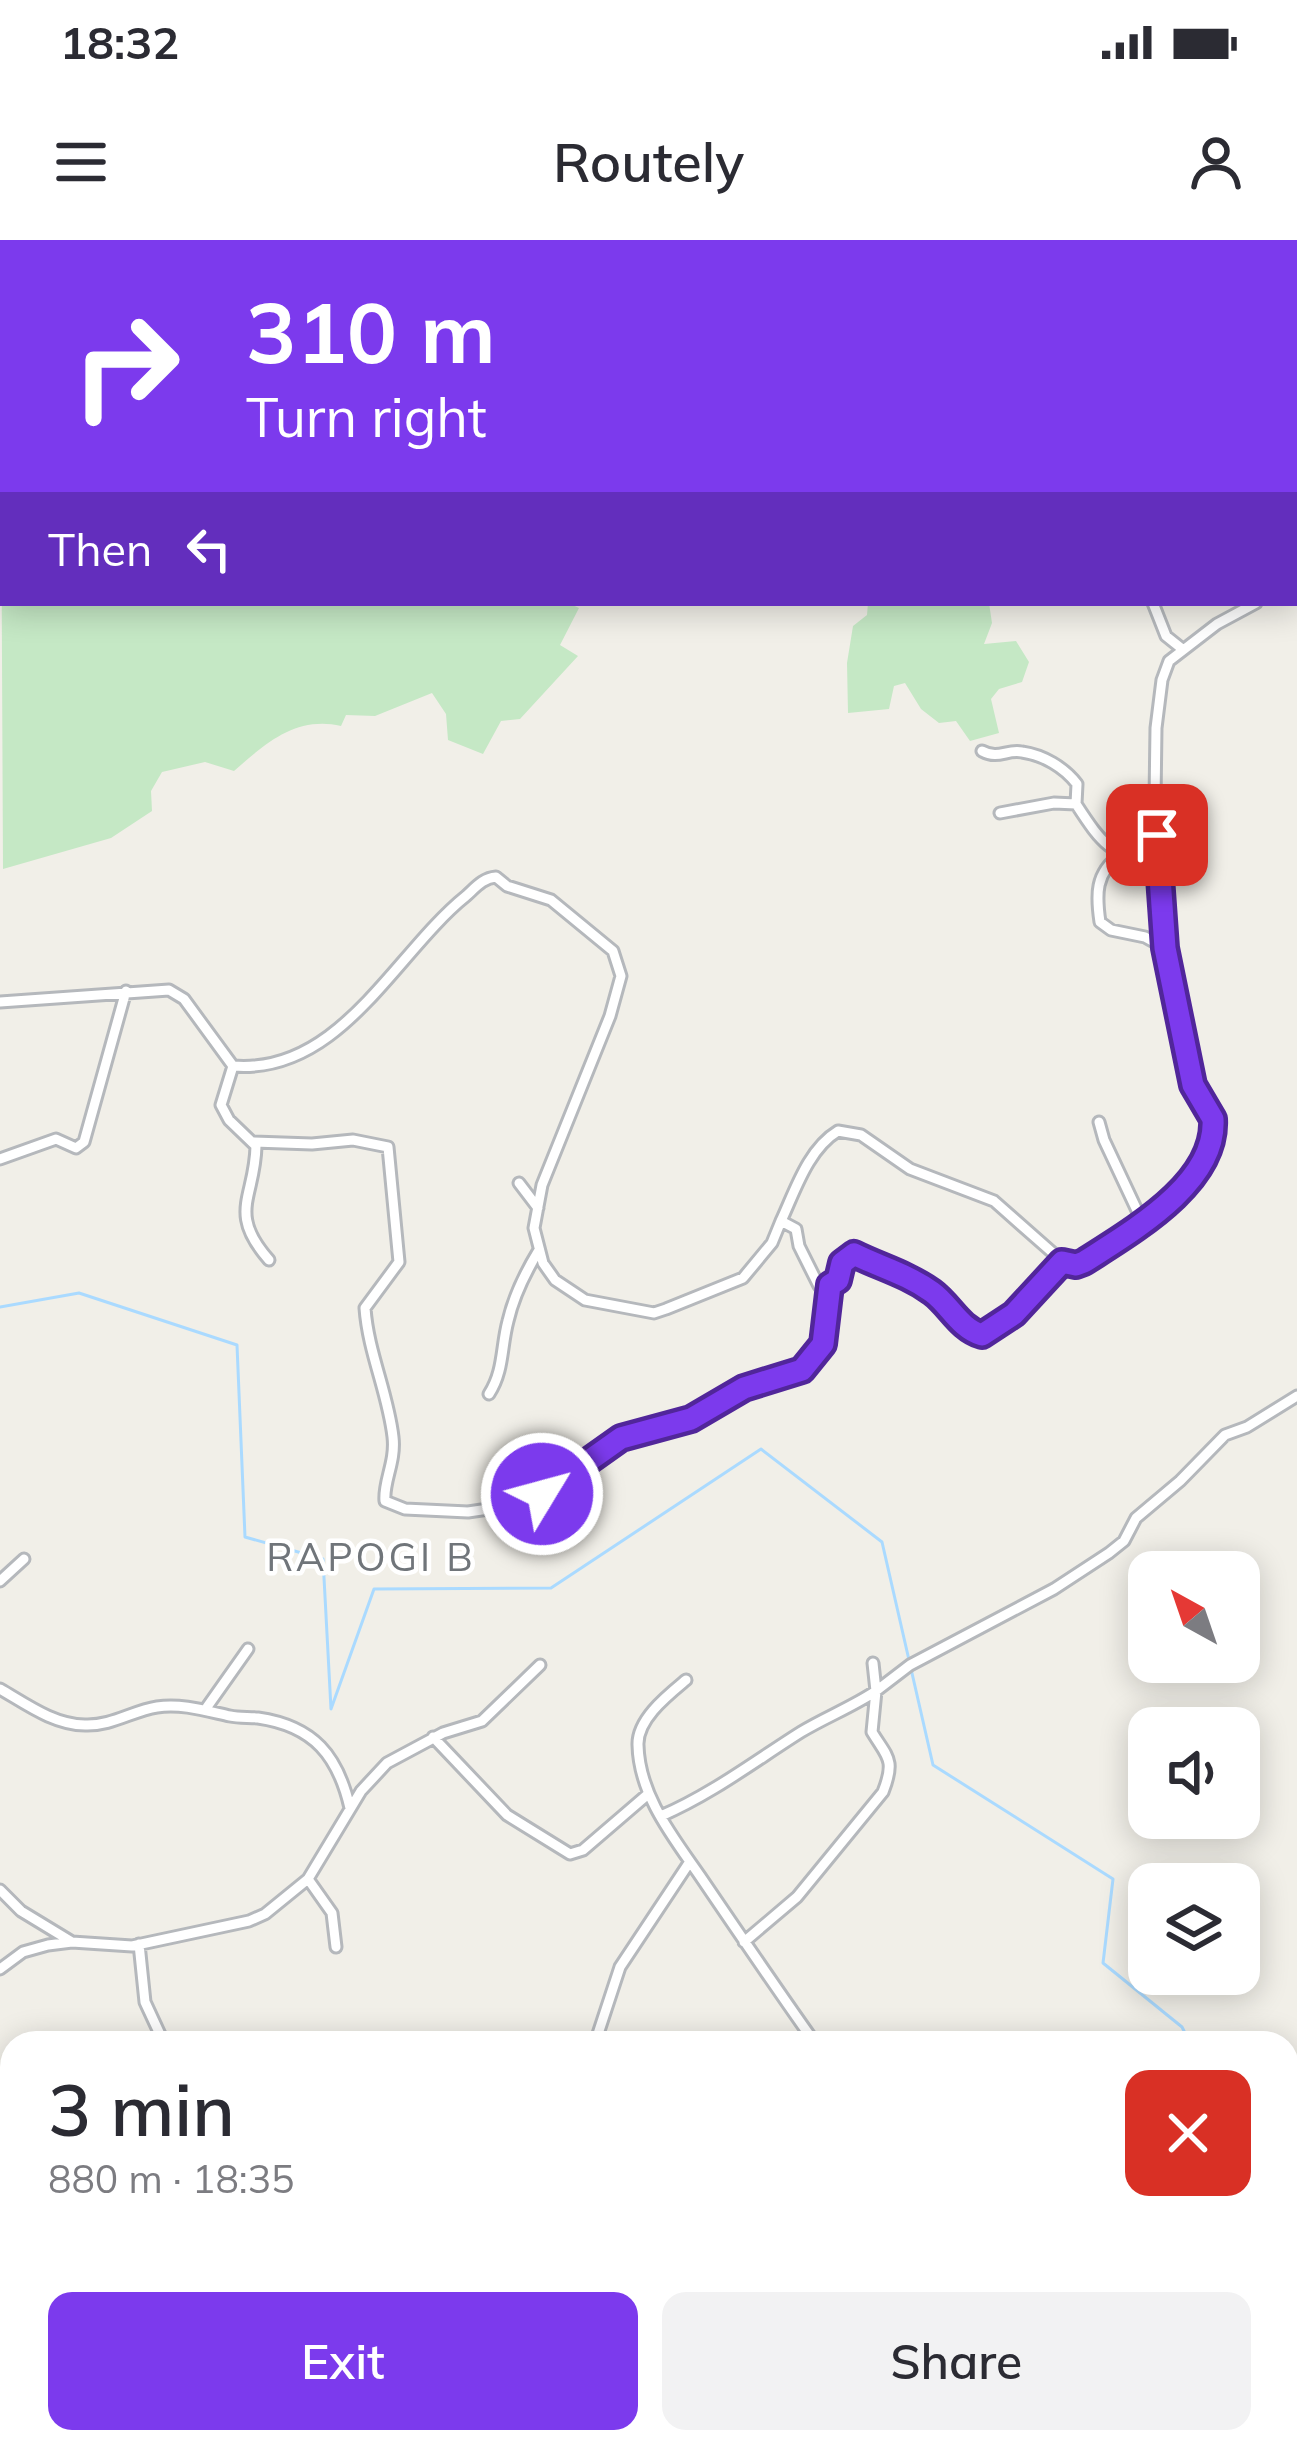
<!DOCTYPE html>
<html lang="en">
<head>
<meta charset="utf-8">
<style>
	body { margin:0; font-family:Mulish,sans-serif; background:#f2f2f3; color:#2b2b33; height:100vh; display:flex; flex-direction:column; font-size:45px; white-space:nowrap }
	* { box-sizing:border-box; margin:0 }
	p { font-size:39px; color:#7c7c81 }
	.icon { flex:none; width:66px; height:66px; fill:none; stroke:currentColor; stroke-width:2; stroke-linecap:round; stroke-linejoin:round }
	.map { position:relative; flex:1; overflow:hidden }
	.drawer { position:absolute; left:0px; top:1791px; width:1299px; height:423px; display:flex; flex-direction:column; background:#fff; border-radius:36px 36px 0 0; box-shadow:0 6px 30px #0003 }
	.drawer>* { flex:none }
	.top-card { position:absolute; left:0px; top:0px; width:1299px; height:366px; box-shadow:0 6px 30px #0003; background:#7c3aed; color:#fff; overflow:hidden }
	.needle { width:78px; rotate:320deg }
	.fabs { position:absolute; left:1128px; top:1311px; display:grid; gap:24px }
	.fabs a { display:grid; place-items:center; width:132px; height:132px; border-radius:24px; background:#fff; box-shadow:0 6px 30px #0003; font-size:60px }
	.pin { position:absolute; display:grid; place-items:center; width:102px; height:102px; color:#fff; margin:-51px; border-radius:24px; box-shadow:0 6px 18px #0006 }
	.me { position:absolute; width:132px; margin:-66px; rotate:53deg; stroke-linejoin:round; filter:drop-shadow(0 0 9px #0008) }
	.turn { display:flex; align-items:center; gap:42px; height:252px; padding:0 48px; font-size:54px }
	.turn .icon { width:156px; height:156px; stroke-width:2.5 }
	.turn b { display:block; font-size:84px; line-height:102px }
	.then { display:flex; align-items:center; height:114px; padding:0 48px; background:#0003; gap:24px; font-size:45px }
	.round { display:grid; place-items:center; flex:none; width:126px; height:126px; border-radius:24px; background:#f2f2f3 }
	.headline { display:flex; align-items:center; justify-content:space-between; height:204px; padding:0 48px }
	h1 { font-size:72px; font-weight:600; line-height:90px }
	.button { display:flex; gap:24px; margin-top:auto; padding:24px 48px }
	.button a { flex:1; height:138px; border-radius:24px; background:#7c3aed; color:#fff; font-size:48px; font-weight:600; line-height:138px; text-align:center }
	.button a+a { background:#f2f2f3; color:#2b2b33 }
	.status { display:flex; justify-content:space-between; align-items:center; height:84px; padding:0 60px; background:#fff; direction:ltr }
	.status svg { height:33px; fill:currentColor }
	header { display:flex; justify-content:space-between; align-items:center; height:156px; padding:0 48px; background:#fff; font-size:54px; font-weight:600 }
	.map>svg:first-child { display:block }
	.green { fill:#c5e8c5 }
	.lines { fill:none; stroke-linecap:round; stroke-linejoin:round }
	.stream { stroke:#aadaff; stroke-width:3 }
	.street-casing { stroke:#b5b8bc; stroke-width:15 }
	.secondary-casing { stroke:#b6babf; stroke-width:20 }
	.street { stroke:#fff; stroke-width:9 }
	.secondary { stroke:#fff; stroke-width:14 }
	.route-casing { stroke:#51269a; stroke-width:30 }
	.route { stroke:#7c3aed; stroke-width:21 }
	.labels { text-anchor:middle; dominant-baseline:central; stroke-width:9; stroke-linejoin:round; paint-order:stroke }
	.quarter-label { font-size:39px; letter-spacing:3px; fill:#70757a; stroke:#fff }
</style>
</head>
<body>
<div class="status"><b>18:32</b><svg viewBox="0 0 49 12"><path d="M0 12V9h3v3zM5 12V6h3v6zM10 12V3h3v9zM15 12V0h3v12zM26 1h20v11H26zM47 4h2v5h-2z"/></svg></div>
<header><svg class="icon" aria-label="menu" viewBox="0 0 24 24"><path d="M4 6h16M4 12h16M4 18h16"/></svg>Routely<svg class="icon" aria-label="person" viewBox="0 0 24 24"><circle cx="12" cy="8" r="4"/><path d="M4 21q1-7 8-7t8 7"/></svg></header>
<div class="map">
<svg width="1297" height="2212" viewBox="0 0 1297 2212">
	<rect width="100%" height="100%" fill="#f1efe8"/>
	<!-- green -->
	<path class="green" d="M0,0H860L3,3V363H568L579,368L560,405L578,416L520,479L501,481L483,514L448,500L446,474L432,453L375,476L346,475L341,486C296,476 266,503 234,531L205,522L162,532L151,551L152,571L111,598L3,629Z
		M868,363H989L992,383L984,404L1016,401L1029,422L1022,442L999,449L991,459L999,493L970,501L956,481L939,483L921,469L905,443L894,446L889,469L848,473L847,423L853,386L867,375Z"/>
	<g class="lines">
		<!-- stream -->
		<path class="stream" d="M0,1067L79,1053L237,1105L245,1297L323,1319L331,1469L374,1349L551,1348L761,1209L882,1302L933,1525L1113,1639L1103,1723L1182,1787L1190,1803
			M1287,1886L1297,1884"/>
		<defs>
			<path id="street" d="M1296,343H1297
				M1153,363L1166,396L1181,408
				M982,511C999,520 1006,509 1022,512C1043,515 1064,527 1077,544L1076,564
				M1000,573L1054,563L1076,564C1105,609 1109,610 1159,630
				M1120,615C1095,633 1096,655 1100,682L1111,690L1145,697L1165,708
				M0,762L169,750L184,759L233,826C340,835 395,713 466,656C476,647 483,638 496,637L507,646L551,660L613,711L621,736L610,776L542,945L534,988L543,1023L555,1040L585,1060L654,1073L666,1069L743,1038L772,1003L781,981L796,989L799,1006L819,1046L838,1040L841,1023L853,1014C880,1027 907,1034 931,1052C950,1065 959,1088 982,1095L1014,1074L1062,1021
				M233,826L221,865L229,880L256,906C255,958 227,972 269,1020
				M1099,882L1104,900L1142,981
				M253,902L312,904L353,900L388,907L399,1022L365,1068C368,1112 388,1153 393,1197C396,1222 383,1242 385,1261L405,1269L468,1272L509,1266L542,1254L621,1198L691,1179L744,1148L802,1130L823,1104L830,1045
				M0,919L56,899L76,908L84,902L126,751
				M519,943L538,968
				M781,981C795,951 808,909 838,891L861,895L910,929L994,961L1062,1021L1076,1025L1109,1006L1189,944L1205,921L1210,904L1213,879L1193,845L1165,708L1155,560L1156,488L1162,440L1169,421L1217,384L1256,363
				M489,1154C504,1131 501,1107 508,1081C514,1055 525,1033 539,1010
				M0,1341L24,1319
				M686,1440C668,1455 637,1479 638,1505C639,1555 673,1597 700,1636C738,1692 776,1748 815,1803
				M0,1449C26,1464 54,1485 85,1485C112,1486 132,1471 157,1467C181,1463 207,1471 230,1476C239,1478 249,1477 258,1478C314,1486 338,1516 350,1568
				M207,1467L248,1409
				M433,1497L507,1575L570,1614L583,1610L647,1555
				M661,1576C712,1554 755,1521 801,1492C826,1477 852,1467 876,1451L873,1423
				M308,1639L332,1673L336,1707
				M0,1650L21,1671L72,1702
				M744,1702L797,1657L883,1552C896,1519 887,1517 872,1492L876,1451L910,1425L1054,1349L1109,1313L1124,1301L1136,1278L1180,1241L1225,1195L1247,1187L1297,1156
				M139,1704L145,1762L164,1803
				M0,1729L23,1712L48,1705L72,1702L132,1706L249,1681L265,1674L308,1639L361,1551L387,1523L443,1493L482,1481L540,1425
				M595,1803L620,1727L689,1623
				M1287,2118L1297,2120
				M0,2200L6,2212
				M590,2202L595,2212
				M796,2212L797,2202
				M1099,2212L1104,2202"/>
			<path id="secondary" d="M0,2186L12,2183
				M225,2202L250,2212"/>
		</defs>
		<!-- street casing -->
		<use href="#street" class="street-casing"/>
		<!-- secondary casing -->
		<use href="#secondary" class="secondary-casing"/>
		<!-- street -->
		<use href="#street" class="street"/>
		<!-- secondary -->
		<use href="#secondary" class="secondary"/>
	</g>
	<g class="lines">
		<defs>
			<path id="route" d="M542,1254L621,1198L691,1179L744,1148L802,1130L823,1104L830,1045L838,1040L842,1023L854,1014C880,1027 907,1034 932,1052C950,1065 959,1088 982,1095L1014,1074L1062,1022L1076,1025L1084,1022C1132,991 1217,943 1213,879L1193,845L1165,708L1157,595"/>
		</defs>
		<!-- route casing -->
		<use href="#route" class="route-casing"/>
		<!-- route -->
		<use href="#route" class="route"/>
	</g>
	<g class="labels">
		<!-- quarter labels -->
		<g class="quarter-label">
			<text x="371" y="1316">RAPOGI B</text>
		</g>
	</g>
</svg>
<div class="fabs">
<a><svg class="needle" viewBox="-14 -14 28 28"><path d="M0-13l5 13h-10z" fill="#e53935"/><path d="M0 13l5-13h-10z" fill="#7c7c81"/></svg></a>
<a><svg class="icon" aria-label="sound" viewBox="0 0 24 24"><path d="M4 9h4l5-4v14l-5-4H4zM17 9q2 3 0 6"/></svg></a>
<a><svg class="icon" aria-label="layers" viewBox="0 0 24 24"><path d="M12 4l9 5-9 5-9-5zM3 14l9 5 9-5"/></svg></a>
</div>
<div class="pin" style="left:1157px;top:595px;background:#d93025"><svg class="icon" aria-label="arrive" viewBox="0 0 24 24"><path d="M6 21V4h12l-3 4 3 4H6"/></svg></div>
<svg class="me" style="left:542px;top:1254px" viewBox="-20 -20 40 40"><circle r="17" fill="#7c3aed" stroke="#fff" stroke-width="3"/><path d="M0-11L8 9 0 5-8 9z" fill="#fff"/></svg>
<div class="top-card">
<div class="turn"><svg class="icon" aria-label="right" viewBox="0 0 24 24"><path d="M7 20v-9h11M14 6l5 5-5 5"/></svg><div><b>310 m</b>Turn right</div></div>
<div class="then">Then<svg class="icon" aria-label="left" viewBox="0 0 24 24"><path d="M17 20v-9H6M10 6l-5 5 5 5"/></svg></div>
</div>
<section class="drawer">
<div class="headline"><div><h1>3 min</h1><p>880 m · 18:35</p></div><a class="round" style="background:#d93025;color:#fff"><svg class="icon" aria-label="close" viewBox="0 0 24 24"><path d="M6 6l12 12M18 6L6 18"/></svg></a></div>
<div class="button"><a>Exit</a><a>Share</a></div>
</section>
</div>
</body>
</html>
